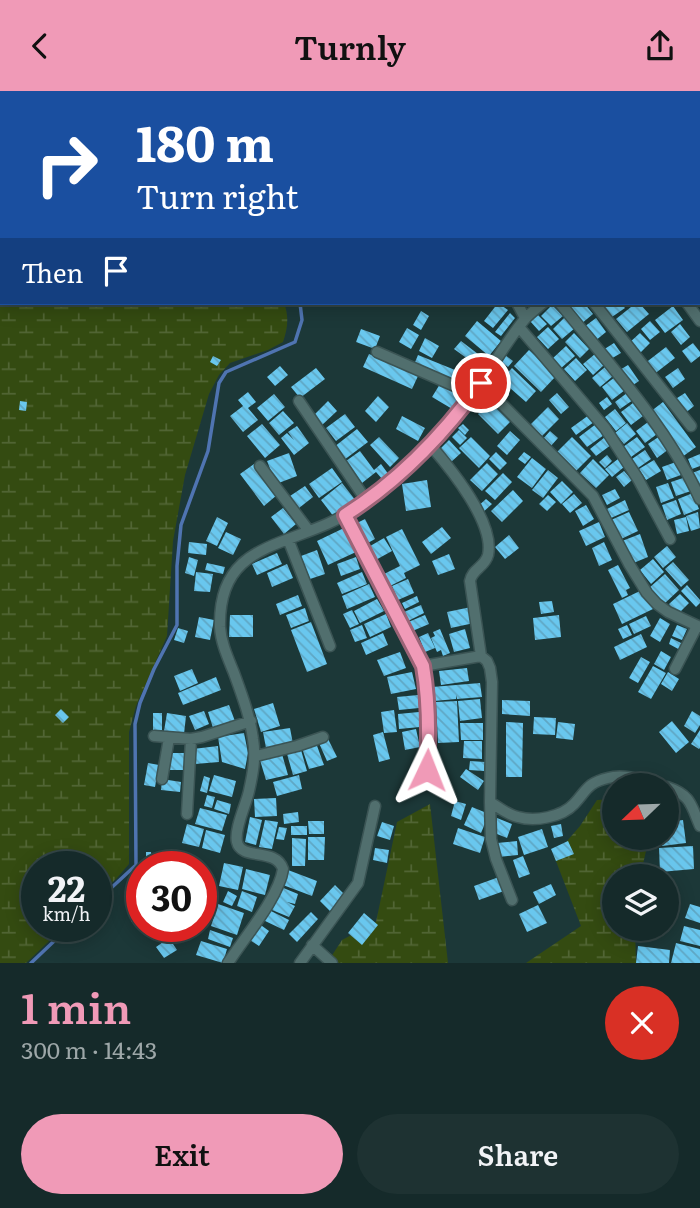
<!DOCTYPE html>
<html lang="en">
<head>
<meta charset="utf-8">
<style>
	body { margin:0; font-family:Literata,serif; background:#1e3232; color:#f1f3f6; height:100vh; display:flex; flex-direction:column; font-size:26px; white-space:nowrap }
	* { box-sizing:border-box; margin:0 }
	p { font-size:23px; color:#9da7a8 }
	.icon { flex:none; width:38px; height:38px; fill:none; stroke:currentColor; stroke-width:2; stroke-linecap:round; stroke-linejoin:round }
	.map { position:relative; height:872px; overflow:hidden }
	.panel { display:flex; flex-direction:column; background:#152a2a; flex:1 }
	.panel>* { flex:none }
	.top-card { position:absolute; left:0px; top:0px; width:700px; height:214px; box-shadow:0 4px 18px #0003,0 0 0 2px #344647; background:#1a4fa0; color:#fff; overflow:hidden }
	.needle { width:46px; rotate:247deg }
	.buttons { position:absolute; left:602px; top:682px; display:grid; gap:14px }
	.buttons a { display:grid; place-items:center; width:77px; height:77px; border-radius:50%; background:#152a2a; box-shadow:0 4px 18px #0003,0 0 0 2px #344647; font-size:35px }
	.speed { position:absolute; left:21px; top:760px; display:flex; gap:14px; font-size:35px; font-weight:700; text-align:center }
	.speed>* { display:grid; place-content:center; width:91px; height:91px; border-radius:50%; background:#152a2a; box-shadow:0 4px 18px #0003,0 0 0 2px #344647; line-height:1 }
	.speed small { font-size:18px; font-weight:400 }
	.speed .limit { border:10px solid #d22; background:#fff; color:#111 }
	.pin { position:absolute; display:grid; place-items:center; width:60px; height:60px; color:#fff; margin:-30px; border:4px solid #fff; border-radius:50%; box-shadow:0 2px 7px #0007 }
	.me { position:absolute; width:77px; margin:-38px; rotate:2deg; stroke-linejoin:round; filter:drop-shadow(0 0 5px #0008) }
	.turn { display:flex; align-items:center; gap:24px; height:147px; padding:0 21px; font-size:32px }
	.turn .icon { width:91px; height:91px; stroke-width:2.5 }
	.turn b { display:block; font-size:49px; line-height:60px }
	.then { display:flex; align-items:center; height:66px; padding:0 21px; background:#0003; gap:14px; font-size:26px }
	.round { display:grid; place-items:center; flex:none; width:74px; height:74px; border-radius:37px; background:#1e3232 }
	.head { display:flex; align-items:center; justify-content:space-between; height:119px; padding:0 21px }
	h1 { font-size:42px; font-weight:600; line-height:52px; color:#f09ab7 }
	.button { display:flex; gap:14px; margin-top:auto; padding:14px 21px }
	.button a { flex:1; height:80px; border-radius:42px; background:#f09ab7; color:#111; font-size:28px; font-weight:600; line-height:80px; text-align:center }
	.button a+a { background:#1e3232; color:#f1f3f6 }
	header { display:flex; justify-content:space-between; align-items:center; height:91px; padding:0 21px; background:#f09ab7; color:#111; font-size:32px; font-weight:600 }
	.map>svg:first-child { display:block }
	.wetland { fill:url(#wetland-marsh) }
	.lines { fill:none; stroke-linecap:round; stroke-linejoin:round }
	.stream { stroke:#4f74b1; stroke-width:3.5 }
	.building { fill:url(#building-back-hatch) }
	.minor-casing { stroke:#3b5454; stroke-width:13 }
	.minor { stroke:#516f6e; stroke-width:10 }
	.route-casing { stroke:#9c6477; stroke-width:18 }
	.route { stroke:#f09ab7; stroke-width:12 }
</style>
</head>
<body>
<header><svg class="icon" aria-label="back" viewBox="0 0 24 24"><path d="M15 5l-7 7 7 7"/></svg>Turnly<svg class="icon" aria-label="share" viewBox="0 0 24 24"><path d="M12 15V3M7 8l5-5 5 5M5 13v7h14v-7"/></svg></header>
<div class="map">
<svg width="700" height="872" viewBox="0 0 700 872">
	<defs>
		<pattern id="wetland-marsh" width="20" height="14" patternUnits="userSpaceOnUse" patternTransform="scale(1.75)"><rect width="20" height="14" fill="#344b11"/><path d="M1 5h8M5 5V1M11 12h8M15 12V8" fill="none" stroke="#516534"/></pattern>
		<pattern id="building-back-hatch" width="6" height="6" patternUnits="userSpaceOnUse" patternTransform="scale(1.75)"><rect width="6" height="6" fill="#69c7ee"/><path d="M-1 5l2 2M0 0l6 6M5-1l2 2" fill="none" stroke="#5fa7c4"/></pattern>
	</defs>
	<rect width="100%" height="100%" fill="#1c3838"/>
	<!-- wetland -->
	<path class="wetland" d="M0,0H259L260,2H2V212H284C289,225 288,237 283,251L268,259L230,272L219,284L209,303L185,384L173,450L167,545L136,615L129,641V773L117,787L96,807V775H37V835H65L26,872H0Z
		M614,708V747H649L640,786H614V838H635L636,872H526L581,835L554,765L580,735L597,709Z
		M430,713L448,872H327L342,849L376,831L397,731Z"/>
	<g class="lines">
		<!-- stream -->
		<path class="stream" d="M121,2L122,0
			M278,2V0
			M0,211L2,209
			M96,811L136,774L135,633L140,612L154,578L177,534V475L181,434L208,360L219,292L226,281L295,251L302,229L300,212
			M31,872L70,835"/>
	</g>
	<!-- building -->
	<path class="building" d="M498,212L508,219L493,237L484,230Z
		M573,212H584L593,223L581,233L567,217Z
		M598,212H621L625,217L609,228Z
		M636,212H639L649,223L627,241L616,228Z
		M552,214L563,225L551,235L541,225Z
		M673,215L683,229L665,242L655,229Z
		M421,220L429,225L421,239L413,234Z
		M510,222L515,227L501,245L495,241Z
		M537,223L547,233L539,240L530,230Z
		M565,226L575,237L562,248L553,238Z
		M596,227L606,241L595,250L584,236Z
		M477,230L501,250L489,265L465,245Z
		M650,230L660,241L650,249L641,238Z
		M680,233L690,246L681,254L671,241Z
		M548,236L559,248L548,258L537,246Z
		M407,237L419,244L411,258L399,251Z
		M361,238L380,245L375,258L356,251Z
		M574,242L589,258L580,267L565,251Z
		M640,242L650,252L639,263L629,252Z
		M425,247L439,255L432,267L419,260Z
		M461,250L478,263L472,271L454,258Z
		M614,252L621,262L609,269L603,259Z
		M693,252L700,261V265L691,272L682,260Z
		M566,255L575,265L560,278L552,268Z
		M666,256L675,267L653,284L644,273Z
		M529,259L556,285L541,301L514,275Z
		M369,263L418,285L412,298L363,276Z
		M595,263L604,274L593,284L583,273Z
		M418,264L460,281L455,294L413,276Z
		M505,264L513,270L508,276L500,270Z
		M213,265L221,269L217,275L210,271Z
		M576,267L587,279L575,290L564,278Z
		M462,268L480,276L476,285L458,277Z
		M628,274L639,290L630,296L618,280Z
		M280,275L288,284L275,295L267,286Z
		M605,276L613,285L600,296L592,287Z
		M316,277L325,288L300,307L291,296Z
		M512,277L536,300L526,311L501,289Z
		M678,277L685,288L673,297L665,286Z
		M615,286L625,299L612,309L602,296Z
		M440,293L461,306L454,319L432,306Z
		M502,297L509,304L504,308L498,302Z
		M248,301L256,311L248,317L258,329L243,341L230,325L243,315L238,309Z
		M557,302L569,316L561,323L549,309Z
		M627,302L633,309L620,318L615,311Z
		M685,302L694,315L684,323L674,309Z
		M274,303L285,316L268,330L257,317Z
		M378,305L389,316L376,331L365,320Z
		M607,306L612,313L604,319L599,312Z
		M20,310L27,311L26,320L19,319Z
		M328,310L337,320L321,335L313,325Z
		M490,311L510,331L498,343L478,323Z
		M663,311L696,356L682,366L650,321Z
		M633,312L643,325L631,334L621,321Z
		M548,316L559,328L542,345L531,333Z
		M615,318L626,332L616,340L605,326Z
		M283,320L294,332L279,344L269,332Z
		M345,323L355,336L336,350L326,337Z
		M589,324L594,331L576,344L571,337Z
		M402,325L425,337L418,350L396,338Z
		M648,331L657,343L645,352L636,340Z
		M627,332L636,343L624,353L615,342Z
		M262,333L280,354L265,367L247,345Z
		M463,333L469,339L465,344L458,337Z
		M596,333L604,344L587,356L579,346Z
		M297,335L309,352L294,364L281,347L287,342L294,349L288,341Z
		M357,338L368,351L344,369L334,356Z
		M459,339L467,347L460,354L452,346Z
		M510,340L520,349L507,364L497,355Z
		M550,340L558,347L550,356L542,349Z
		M660,345L669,358L657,367L648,353Z
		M379,346L399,367L390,376L370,354Z
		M471,346L490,365L479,377L459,357Z
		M572,346L591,365L575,381L556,362Z
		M605,346L611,354L596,365L590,358Z
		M637,346L645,356L631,366L623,356Z
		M449,349L461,362L451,371L439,359Z
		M645,359L651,368L638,377L632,368Z
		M360,360L374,379L381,373L389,384L383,389L376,381L362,392L346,370Z
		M496,361L507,372L500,379L489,368Z
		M524,361L531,366L525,373L518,368Z
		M289,362L297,385L276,393L267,370Z
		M700,363V375L692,378L688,368Z
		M607,364L612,370L605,377L599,371Z
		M532,367L546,378L532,397L517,386Z
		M593,368L609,384L596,397L580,382Z
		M618,368L624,376L612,386L605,378Z
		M654,369L661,380L646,389L639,378Z
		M676,371L681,384L667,389L662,376Z
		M487,372L498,383L482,400L470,389Z
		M254,373L277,404L264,415L240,383Z
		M332,377L342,391L319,407L309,393Z
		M548,379L558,387L543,407L532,399Z
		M700,379V396L698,397L692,382Z
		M624,380L632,389L624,396L616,386Z
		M503,382L512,391L495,409L485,400Z
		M689,385L694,399L676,405L671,391Z
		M427,389L431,416L406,420L402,393Z
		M562,390L573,401L561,413L550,401Z
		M342,392L356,410L334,426L321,409Z
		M668,392L674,407L661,412L656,396Z
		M305,395L313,406L299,417L290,405Z
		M615,398L620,407L607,414L602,404Z
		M513,399L523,410L502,431L491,420Z
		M693,402L699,418L684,424L678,408Z
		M574,403L582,412L570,422L562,413Z
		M548,404L556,411L547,420L539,413Z
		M486,408L492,413L481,423L476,417Z
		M625,409L629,419L611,427L607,418Z
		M676,409L681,423L667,429L662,414Z
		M586,414L594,428L583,435L575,420Z
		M283,417L296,433L284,443L271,426Z
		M629,421L638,440L619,449L611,429Z
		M698,421L700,437L691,440L686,425Z
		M217,426L228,432L217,455L206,450Z
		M686,426L689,440L677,443L674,429Z
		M365,428L375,448L366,453L355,433Z
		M599,431L605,446L586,455L579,440Z
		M442,436L451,447L431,463L422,451Z
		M344,437L356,461L328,474L317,450Z
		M402,438L420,474L404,482L406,487L388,496L382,484L400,475L386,446Z
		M226,441L241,448L233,464L218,457Z
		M640,443L648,466L631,473L622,450Z
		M509,444L519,457L505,468L495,456Z
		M384,447L392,460L372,471L365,458Z
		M189,451L207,453L206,464L188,462Z
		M604,451L612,469L599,475L592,457Z
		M667,455L676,466L663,477L654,466Z
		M317,459L325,483L310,488L301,465Z
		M277,462L282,473L257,484L252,473Z
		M449,463L455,478L438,484L432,470Z
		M189,466L198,469L194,485L185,482Z
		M356,466L360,478L341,485L337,473Z
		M653,468L664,481L651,493L640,479Z
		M673,471L689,489L681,496L665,478Z
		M207,472L225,476L223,483L205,479Z
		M287,473L293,487L272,496L267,482Z
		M618,474L630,497L626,499L628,504L622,507L608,479Z
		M196,481L213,483L210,501L194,500Z
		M362,481L367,493L342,503L337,492Z
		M665,483L679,499L664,513L649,497Z
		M408,488L414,502L398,509L392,495Z
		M369,493L375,506L347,518L342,505Z
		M687,494L700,509V512L696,516L681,500Z
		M644,498L653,518L622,533L613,513Z
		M680,503L689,512L678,523L669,513Z
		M298,504L302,515L280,524L276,513Z
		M417,505L419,511L405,518L402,512Z
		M377,508L384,520L360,532L354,520Z
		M552,510L554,521L541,523L539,511Z
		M421,514L424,522L408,530L404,521Z
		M471,516L474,532L451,537L447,521Z
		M305,517L309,530L291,537L286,524Z
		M352,519L359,533L350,537L343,523Z
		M386,523L391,536L370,546L364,533Z
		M230,524H253V546H229Z
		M425,524L429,533L410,541L406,532Z
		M559,524L561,546L535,549L533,527Z
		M646,525L651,535L634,543L629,533Z
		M199,526L214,529L210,549L195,546Z
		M660,527L670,533L660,551L650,545Z
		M311,531L327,573L307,581L291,539Z
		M362,534L367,547L355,551L350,539Z
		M627,534L632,544L623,548L618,538Z
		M677,534L687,538L682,549L672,545Z
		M178,537L188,540L184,552L174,549Z
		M440,538L450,562L443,565L441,559L437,561L431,547L435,545L433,541Z
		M465,538L470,557L454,561L449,543Z
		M383,542L388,554L366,564L361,552Z
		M428,542L435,557L425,561L419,546Z
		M641,543L647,556L620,569L614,556Z
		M671,547L685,554L682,560L669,553Z
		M661,560L671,566L664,579L654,573Z
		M400,561L406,577L384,585L377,569Z
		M641,566L650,571L638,592L629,587Z
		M653,575L666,582L651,608L638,601Z
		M467,577L469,590L441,594L439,580Z
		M192,578L198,592L180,600L174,585Z
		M412,581L416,598L391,603L387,586Z
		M668,581L679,588L672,600L661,593Z
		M216,586L221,599L183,614L178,602Z
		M480,592L482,606L457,608L456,604V608L434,610L432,596Z
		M418,604L419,617L399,619L397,606Z
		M480,608L482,627L460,630L458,610Z
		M502,609L530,610V625L502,623Z
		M457,610L459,651L438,652L436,611Z
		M273,612L280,635L261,641L254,618Z
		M229,614L236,633L214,640L208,621Z
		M61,618L69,626L63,632L55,624Z
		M394,619L397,641L384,642L381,621Z
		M204,620L209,633L195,639L189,625Z
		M692,620L700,625V634L695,642L684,635Z
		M419,621L420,636L399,638L398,623Z
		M153,622H162V639H153Z
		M167,622L186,625L184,643L164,640Z
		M534,626L556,627L555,644L533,643Z
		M672,630L689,651L676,662L659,641Z
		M506,631L523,632L522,686H506Z
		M558,631L575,633L573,649L556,647Z
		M460,632H483V649H461Z
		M290,637L293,653L266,657L263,641Z
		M416,638L420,656L405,659L402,641Z
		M700,639V657L699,658L691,653Z
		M383,641L390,668L379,671L373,644Z
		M244,642L248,662L245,678L222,671L218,646Z
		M327,646L337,666L327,670L318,650Z
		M464,650H482V668L463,667Z
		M316,652L324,674L309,678L302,657Z
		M218,655L219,671L195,673L193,658Z
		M301,659L307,680L293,684L287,663Z
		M170,662H184V679H170Z
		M282,663L288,684L266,689L260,669Z
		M470,670L485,671L484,680L469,679Z
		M148,672L159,674L155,696L144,694Z
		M466,678L484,690L478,699L460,686Z
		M214,684L236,690L232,706L209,700Z
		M299,684L302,698L277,705L273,691Z
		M204,685L210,687L207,702L200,700Z
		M162,688L181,691L180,701L161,699Z
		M207,704L215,706L212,717L204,715Z
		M276,707L277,725L255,726L254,708Z
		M217,709L231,713L229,723L214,718Z
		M455,710L466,713L461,729L451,725Z
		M472,716L489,723L481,742L464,734Z
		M200,717L227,724L222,740L195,733Z
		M298,721L299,731L284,733L283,723Z
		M250,726L262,729L256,754L245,751Z
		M497,727L512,733L507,747L492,741Z
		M265,729L278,731L272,758L259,756Z
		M683,729L686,752L662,755L661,747H667V731Z
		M308,730H324V743H309Z
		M382,731L394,735L390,749L377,745Z
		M187,733L204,738L199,756L182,752Z
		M561,733L563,745L554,747L551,735Z
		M291,735H307V744H291Z
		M279,736L287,737L284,749L276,748Z
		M458,737L485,746L480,762L453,753Z
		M542,738L548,756L524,764L518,746Z
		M206,739L225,744L220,762L202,757Z
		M308,746H325L324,769H308Z
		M292,747L306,748L305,775H292Z
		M517,750L518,764L499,766L497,752Z
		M568,750L574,763L556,770L551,758Z
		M693,755L694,778L660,781L659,757Z
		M375,757L389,759L387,772L373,769Z
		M146,761H151L152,769H146Z
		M523,765L530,783L519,787L513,769Z
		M224,772L243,776L238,799L219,795Z
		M246,778L270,784L265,804L242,798Z
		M288,779L317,790L312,805L283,794Z
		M644,781L660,785L659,786H643Z
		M499,786L504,800L479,809L474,795Z
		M551,793L556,804L539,813L533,801Z
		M335,794L345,804L330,820L320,810Z
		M281,796L298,803L295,813L287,811L295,815L289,826L272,819Z
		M228,800L237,805L232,815L223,811Z
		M242,800L257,806L252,821L237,815Z
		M218,813L244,822L237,844L211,835Z
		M690,813L700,816V832L685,827Z
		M538,814L547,832L527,841L519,823Z
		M269,819L289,829L284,839L263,829Z
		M142,820V835L138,838L131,830Z
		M311,821L318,828L297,851L289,843Z
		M364,822L378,834L362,854L348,842Z
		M258,832L269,840L259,855L248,848Z
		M152,835H166L150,846L146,839Z
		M684,835L700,839V855L680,850Z
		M210,839L233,847L230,856L208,848Z
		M169,847L177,859L164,867L156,856Z
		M201,850L227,858L223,872L196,864Z
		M676,852L700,858V872H671Z
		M638,855L670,859L669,872H636Z"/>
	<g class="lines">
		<defs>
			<path id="minor" d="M424,0V2
				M584,0L586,2
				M650,0L651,2
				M698,90L700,94
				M698,110L700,109
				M698,130L700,133
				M517,212L525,227
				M560,212C609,273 668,337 700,408
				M594,212L691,335
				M687,212L700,230
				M519,236L605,337L638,388L670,448
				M377,261L473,303
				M481,292L593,405L629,473L647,502L657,513L668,521L700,536
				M299,310L366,409
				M431,355C451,378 495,432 488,464C485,476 472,478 470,490L481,565
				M260,375L309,440
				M344,424L423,575C429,610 429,644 427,679
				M288,448L330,555
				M423,575L481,565L487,570L490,577L492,591L490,711L491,748L496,768L512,809
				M675,578L697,535
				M154,645L191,648L202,646L251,630
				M256,665L297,655L323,646
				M162,688L169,647
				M667,696C691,704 691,714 700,735
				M490,711C499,717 508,724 518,726C535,731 562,726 574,713C587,699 587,692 608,687C625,682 644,690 661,695
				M187,723L191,648
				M312,854L332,872
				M228,872C244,847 279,806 283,778C276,756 241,770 237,751C234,738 246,714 249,700C253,682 256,666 253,648C250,625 242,604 234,582C228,567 221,552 220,536C218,460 272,457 327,433C350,423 383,399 401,382C431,356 456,327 479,295C494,273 507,250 524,229C529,223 537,217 543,212
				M300,872L358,792L375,715"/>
		</defs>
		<!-- minor casing -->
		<use href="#minor" class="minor-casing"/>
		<!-- minor -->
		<use href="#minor" class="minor"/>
	</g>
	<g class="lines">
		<defs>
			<path id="route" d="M427,679C429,644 429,610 423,575L345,424C399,390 443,344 481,292"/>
		</defs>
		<!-- route casing -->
		<use href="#route" class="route-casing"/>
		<!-- route -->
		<use href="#route" class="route"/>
	</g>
</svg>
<div class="buttons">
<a><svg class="needle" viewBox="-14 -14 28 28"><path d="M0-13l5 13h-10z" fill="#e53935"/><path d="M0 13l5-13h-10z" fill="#9da7a8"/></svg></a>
<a><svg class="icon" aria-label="layers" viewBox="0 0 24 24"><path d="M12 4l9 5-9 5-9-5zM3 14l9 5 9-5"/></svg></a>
</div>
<div class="speed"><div>22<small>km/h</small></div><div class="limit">30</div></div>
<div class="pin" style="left:481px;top:292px;background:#d93025"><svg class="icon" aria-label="arrive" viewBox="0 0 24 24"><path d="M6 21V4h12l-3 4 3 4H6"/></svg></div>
<svg class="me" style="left:427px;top:679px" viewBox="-20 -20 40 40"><path d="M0-17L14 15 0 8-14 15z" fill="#f09ab7" stroke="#fff" stroke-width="4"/></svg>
<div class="top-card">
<div class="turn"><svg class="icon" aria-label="right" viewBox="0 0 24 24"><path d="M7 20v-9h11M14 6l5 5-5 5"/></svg><div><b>180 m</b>Turn right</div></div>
<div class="then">Then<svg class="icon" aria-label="arrive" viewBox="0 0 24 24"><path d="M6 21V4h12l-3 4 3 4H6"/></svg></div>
</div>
</div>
<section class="panel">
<div class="head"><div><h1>1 min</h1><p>300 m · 14:43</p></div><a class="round" style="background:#d93025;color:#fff"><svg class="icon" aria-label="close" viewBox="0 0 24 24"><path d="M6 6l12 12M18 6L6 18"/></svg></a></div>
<div class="button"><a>Exit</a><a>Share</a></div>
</section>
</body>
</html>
